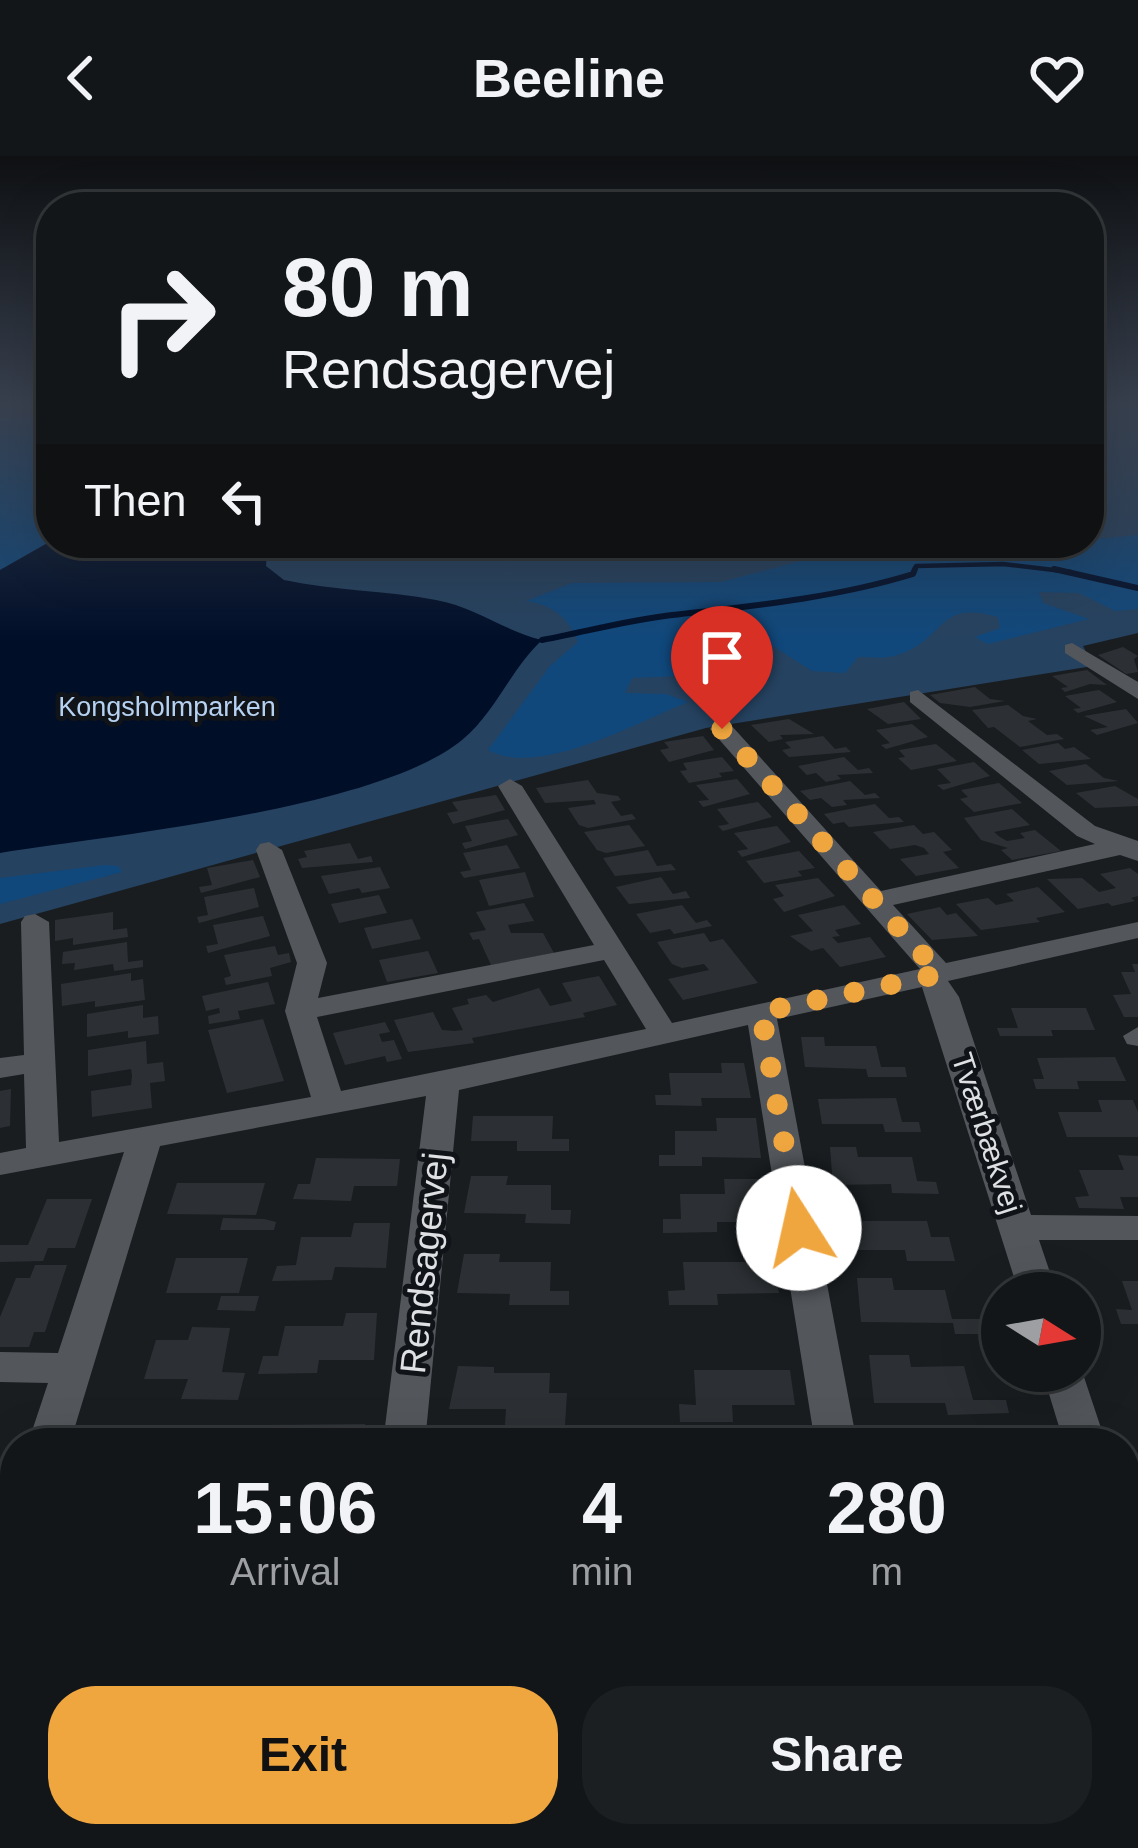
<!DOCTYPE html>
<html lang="en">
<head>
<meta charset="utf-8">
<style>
	body { margin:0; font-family:Arial,sans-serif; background:#1c1f21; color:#f1f3f6; height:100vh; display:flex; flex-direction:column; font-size:45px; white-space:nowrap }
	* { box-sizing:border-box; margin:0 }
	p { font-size:39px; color:#9d9fa2 }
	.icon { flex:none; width:66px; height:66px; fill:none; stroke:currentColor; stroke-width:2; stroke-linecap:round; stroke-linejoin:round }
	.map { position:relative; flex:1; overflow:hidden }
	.drawer { position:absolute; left:0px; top:1272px; width:1140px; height:420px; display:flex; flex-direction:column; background:#131618; border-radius:48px 48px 0 0; box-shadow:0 12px 48px #0002,0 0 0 3px #323537 }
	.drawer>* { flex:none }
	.top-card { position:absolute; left:36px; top:36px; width:1068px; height:366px; border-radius:48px; box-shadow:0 12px 48px #0002,0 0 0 3px #323537; background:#131618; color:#f1f3f6; overflow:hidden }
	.needle { width:78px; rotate:101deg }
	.fabs { position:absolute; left:981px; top:1116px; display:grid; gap:24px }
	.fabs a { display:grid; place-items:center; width:120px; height:120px; border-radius:50%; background:#131618; box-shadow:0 12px 48px #0002,0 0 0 3px #323537; font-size:60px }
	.pin { position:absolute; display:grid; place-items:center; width:102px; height:102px; color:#fff; margin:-123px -51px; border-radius:50% 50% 50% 0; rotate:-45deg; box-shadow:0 0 12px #0007 }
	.pin .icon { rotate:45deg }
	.me { position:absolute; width:132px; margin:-66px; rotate:350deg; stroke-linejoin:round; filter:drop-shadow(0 0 9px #0008) }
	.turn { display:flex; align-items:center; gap:42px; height:252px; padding:0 48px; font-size:54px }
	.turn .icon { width:156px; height:156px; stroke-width:2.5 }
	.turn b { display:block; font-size:84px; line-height:102px }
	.then { display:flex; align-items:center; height:114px; padding:0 48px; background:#0003; gap:24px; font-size:45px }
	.eta { display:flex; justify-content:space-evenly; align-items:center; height:204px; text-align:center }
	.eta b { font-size:72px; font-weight:800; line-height:84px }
	.button { display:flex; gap:24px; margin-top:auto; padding:24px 48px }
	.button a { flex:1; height:138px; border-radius:48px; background:#f0a63f; color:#111; font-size:48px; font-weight:800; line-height:138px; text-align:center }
	.button a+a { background:#1c1f21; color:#f1f3f6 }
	header { display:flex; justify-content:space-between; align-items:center; height:156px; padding:0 48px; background:#131618; font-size:54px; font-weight:800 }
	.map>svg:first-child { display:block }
	.green { fill:#254260 }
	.forest { fill:#10487c }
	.water { fill:#000e28 }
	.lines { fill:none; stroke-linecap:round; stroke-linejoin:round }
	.stream-far1 { stroke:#000e28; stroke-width:4.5 }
	.stream { stroke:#000e28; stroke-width:6 }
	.building { fill:#2c3034 }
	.street { fill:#53575c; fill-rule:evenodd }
	.route { stroke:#f0a63f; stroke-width:21; stroke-dasharray:0 37.8 }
	.labels { text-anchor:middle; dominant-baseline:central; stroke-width:10; stroke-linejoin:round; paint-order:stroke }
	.far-park-label { font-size:27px; fill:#b6d2f2; stroke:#101317 }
	.street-label { font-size:30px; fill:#dee0e3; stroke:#101317 }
	.near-street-label { font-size:36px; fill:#dee0e3; stroke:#101317 }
</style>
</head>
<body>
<header><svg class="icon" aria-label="back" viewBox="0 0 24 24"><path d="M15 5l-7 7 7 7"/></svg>Beeline<svg class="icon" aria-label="heart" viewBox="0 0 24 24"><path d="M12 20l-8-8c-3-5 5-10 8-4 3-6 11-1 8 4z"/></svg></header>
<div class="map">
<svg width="1138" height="1692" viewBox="0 0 1138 1692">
	<rect width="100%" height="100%" fill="#191d20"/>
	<!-- green -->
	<path class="green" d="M0,249H51V387H1089V249H1138V477L1083,490L1093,510L706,572L0,768Z"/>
	<!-- forest -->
	<path class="forest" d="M0,261L51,264V385L0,414Z
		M1138,379V453L1115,455L1079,437L1039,436L1043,447L1089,463L988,488L975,481L1000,472L998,461C935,443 948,483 897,499C886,503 870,501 858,501L845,517L812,515L762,483L672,490L681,504L703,519L632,522L625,537L666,538L688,546C635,567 539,622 488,594L550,510L578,486C568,461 553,449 526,445L572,427L721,426L869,387H975L1013,397L1057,387Z
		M105,709L118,710L122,716L0,748V722Z"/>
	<!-- water -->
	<path class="water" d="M51,385L281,387L267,398L266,410L284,424C334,435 385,434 436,444C475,451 504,475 542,484C510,514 496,556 462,584C378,653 113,679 0,697V414Z"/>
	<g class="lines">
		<!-- stream-far1 -->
		<path class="stream-far1" d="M914,416L916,410L1003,408L1071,416"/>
		<!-- stream -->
		<path class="stream" d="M1054,413L1138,432
			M542,484C585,476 628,464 672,459C752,450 835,442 913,418L915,413"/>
	</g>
	<!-- building -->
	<path class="building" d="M1123,491L1138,500L1134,503L1138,516L1126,518L1098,499Z
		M1087,514L1107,529L1090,528L1065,536L1061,532L1068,531L1052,520Z
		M975,531L990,543L1005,545L970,551L940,547L930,539Z
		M1099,534L1117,546L1078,557L1073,553L1081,552L1065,540Z
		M904,546L921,563L888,568L867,553Z
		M1008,549L1023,560L1037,563L1028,565L1047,579L1057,578L1064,583L1020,591L994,571L988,572L972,554Z
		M1126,553L1138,567L1097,579L1090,574L1108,571L1084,560Z
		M789,563L814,578L780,579L783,583L769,586L751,569Z
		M912,568L928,581L886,593L881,589L890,587L876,574Z
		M703,580L714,594L669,606L660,594L669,592L664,586Z
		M823,580L835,593L846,591L851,596L789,601L782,594L791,592L785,586Z
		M1058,587L1065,593L1074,591L1091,603L1039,608L1022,594Z
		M936,588L957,605L911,614L898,602L905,601L899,594Z
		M722,601L734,615L719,617L722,621L689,627L680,615L687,614L683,607Z
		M844,601L858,614L869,612L873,617L837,619L841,623L826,626L816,617L807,619L798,610Z
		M974,606L990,620L943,634L937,629L951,627L937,613Z
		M1086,608L1104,622L1119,625L1067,629L1049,615Z
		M737,623L750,638L703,651L698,645L709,644L696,629Z
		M588,624L597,637L618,640L621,644L611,646L621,660L632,658L636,663L588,672L579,669L568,652L596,648L594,644L545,647L536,632Z
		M850,625L865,639L875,637L880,642L843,644L847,649L832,651L821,642L810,644L800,635Z
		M999,627L1022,647L974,656L960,643L968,641L961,634Z
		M1115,630L1138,643V650L1095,652L1076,637Z
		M496,639L505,654L453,668L447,657L458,655L452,646Z
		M758,646L772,661L723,675L718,670L729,668L717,653Z
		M875,648L889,662L899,661L904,666L849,671L844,666L833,668L824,658Z
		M1012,653L1030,669L994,676L1000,681L1007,685L1025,682L1020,677L1035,674L1061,695L1012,704L1001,694L1008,692L981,684L964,662Z
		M508,663L518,679L465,693L462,687L472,685L465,670Z
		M629,669L645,690L606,697L597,694L584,676Z
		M914,669L923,678L934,676L952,694L943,696L959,712L916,720L900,703L929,698L924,692L915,689L890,693L873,676Z
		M777,670L791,686L742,701L737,695L748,693L734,677Z
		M350,687L358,703L371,700L373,706L302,712L298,703L307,701L304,695Z
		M507,689L520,712L464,722L460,716L471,714L463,697Z
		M648,694L657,710L671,708L676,714L615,720L603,702Z
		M799,695L815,712L798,715L802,720L764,727L746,705Z
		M253,704L260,721L201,737L199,731L212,729L207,712Z
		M380,711L390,732L362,737L359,732L329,738L321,720Z
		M1130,712L1138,718V740L1131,742L1135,745L1112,750L1108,747L1078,753L1047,723L1082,722L1099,736L1116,732L1100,718Z
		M525,716L534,741L489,750L479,724Z
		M661,721L673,738L686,735L690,742L629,748L616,731Z
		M818,722L835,740L784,756L773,743L784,740L775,729Z
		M1038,731L1065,756L1036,762L1040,766L981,774L956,748L988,742L996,749L1014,745L1006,738Z
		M254,732L259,751L199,767L197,761L208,759L204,741Z
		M379,739L387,757L339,767L331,748Z
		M524,747L534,765L508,769L511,777H543L554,797L491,809L479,783L473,784L469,777L486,774L476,756Z
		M682,749L696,767L707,764L712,770L674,778L670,773L650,777L636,758Z
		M844,749L861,768L835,774L840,780L832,781L838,787L870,781L886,801L840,811L823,792L811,795L790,780L813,775L798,759Z
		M940,751L947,759L956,757L978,780L932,784L907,758Z
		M113,756V774L127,772L128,781L73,789V782L55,785V764Z
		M263,760L270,780L208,797L206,790L218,788L213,769Z
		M412,763L421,783L372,793L364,772Z
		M704,777L710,786L723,783L758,827L683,844L668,823L709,814L704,808L682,812L672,808L657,786Z
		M127,786L128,806L143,804V811L114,815L113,808L74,814L75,807L62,808L63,796Z
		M275,790L278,799L289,797L291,806L270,812L272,820L226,829L224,822L231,820L224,799Z
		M428,795L438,817L387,826L379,804Z
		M1132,808H1138V861H1124L1113,839L1131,838L1121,816H1135Z
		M131,817V825L143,823L145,844L95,851V845L62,850L61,828Z
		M599,820L617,849L583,857L585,861L472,882L474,887L408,896L394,864L433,856L442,874L455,875L463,874L452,852L469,848L467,843L486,839L493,846L539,832L550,850L572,845L562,827Z
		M268,826L275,848L238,855L240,863L209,868L208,860L220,857L219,852L206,855L202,840Z
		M143,849V862L158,860L159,878L128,882V875L87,881V858Z
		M1011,852H1086L1095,874H1051L1053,880H1000L997,872H1018Z
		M263,863L284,925L227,937L208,874Z
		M385,866L390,876L379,878L382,886L394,884L402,903L387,906L385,900L345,909L333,877Z
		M801,881H824L825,890H876L881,911H905L907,921H868L866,913L805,911Z
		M146,885L147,908L163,906L165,925L150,927L152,952L92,961L91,935L131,929L132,920L131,913L88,920V894Z
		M1115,901L1126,925H1077L1079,933H1036L1033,923H1044L1037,902Z
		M721,907H744L751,942H701L702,950L656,949L655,939H671L669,917H722Z
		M11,933L10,970L0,972V935Z
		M896,942L902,966H919L921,976H885L883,968H822L818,943Z
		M1098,944H1133L1138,956V981H1067L1058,956H1102Z
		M473,960H553L552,983H569V995H517V985H471Z
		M716,962H756L761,1002L702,1001V1010H659V999H675V975H717Z
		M830,991H856L858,1001H912L917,1025L936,1026L939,1038L892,1037L891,1028L833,1029Z
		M1118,999L1138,1000V1041H1120L1124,1053L1079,1052L1075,1041L1089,1040L1079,1014H1124Z
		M316,1002L400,1003L397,1030H354L351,1045L293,1043L298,1028H310Z
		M471,1020H508L506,1029H551V1054H571L570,1068L525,1067L526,1058L464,1057Z
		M724,1023H764L770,1066H717V1076L663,1077V1063H681L680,1038H725Z
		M177,1027H265L256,1059L167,1058Z
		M47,1043H92L75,1092H48L43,1105L0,1106V1089H28Z
		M223,1062L264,1063L276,1066L274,1074H220Z
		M841,1065H927L931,1081H949L955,1105H907L905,1094H847Z
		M354,1067H390L386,1112L335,1111L332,1124L272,1125L277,1110L296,1109L301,1081H351Z
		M751,1090H769L779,1137L717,1138L718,1149H669L668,1135L685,1134L683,1106H753Z
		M464,1098H500L499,1106H551L550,1135H569V1149H509L510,1138L457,1137Z
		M176,1102H248L239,1137H166Z
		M35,1109H67L45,1176H34L29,1191H0V1161L16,1122H30Z
		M857,1122H892L894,1134H945L952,1163H982L986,1178H955L953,1167L861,1166Z
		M1122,1125H1138V1168H1121L1116,1153L1132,1154Z
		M221,1140H259L255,1155L217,1154Z
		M346,1157H377L374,1204H319L317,1217L258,1218L263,1200H278L285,1170H343Z
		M192,1171L230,1172L222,1216L245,1217L238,1244L181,1243L188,1223H144L156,1184H188Z
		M869,1199H909L911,1211L964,1210L973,1244H1006L1009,1257L948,1259L945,1247H874Z
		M458,1210L494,1211V1217H550L549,1237H567L565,1269H505L506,1253H449Z
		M694,1214H790L795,1249H732L733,1266H680L679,1248L696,1249Z
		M365,1268L363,1287H261L265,1269Z
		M129,1276H210L208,1287H126Z
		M48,1677H116L113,1692H44Z
		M205,1677H265L262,1692H202Z
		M325,1677H406L405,1692H343L344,1685H324Z
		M486,1677H548V1692H485Z
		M625,1677L707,1680L708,1692H626Z
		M767,1677H825L826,1688H836V1692H768Z
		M905,1677L986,1679L989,1692H907Z
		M1043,1677H1102L1105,1692H1046Z"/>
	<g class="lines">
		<!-- street -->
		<path class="street" d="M1072,487L1138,526V543L1065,497V489Z
			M918,534L1095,670L1138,685V705L1120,699L893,749L946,807L1138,766V782L948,825L959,841L1031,1059L1138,1060V1084H1039L1057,1137H1019L922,831L777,863L857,1287H815L748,869L459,934L425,1287H383L426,940L160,990L70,1287H28L48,1227L0,1226V1196L58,1197L124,996L0,1019V997L26,992L24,918L0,922V902L24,899L21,766L25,760L35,758L49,766L59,986L311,941L285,855L297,807L256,694L260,688L269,686L282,694L327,807L318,842L594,789L498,630L510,623L522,630L672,867L920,813L710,573L714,568H730L881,735L1095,688L1077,680L910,546V536ZM604,804L646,873L341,935L317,861Z
			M1138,871V890L1127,888L1123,880Z
			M1080,1212L1082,1215L1106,1287H1064L1042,1215Z
			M15,1371V1450L0,1456V1377Z
			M1125,1394L1138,1398V1474L1125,1469Z"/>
	</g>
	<!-- sky -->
	<linearGradient id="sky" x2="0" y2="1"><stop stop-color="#0e1012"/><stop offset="0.51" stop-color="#38404e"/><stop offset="1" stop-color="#38404e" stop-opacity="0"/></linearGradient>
	<rect width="1138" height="486" fill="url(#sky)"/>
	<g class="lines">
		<!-- route -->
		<path class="route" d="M722,573L940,818L761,856L799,1072"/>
	</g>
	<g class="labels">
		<!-- far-park labels -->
		<g class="far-park-label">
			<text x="167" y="551">Kongsholmparken</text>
		</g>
		<!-- street labels -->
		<g class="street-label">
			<text transform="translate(987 977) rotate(72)">Tværbækvej</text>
		</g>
		<!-- near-street labels -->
		<g class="near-street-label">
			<text transform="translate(424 1107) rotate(-84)">Rendsagervej</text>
		</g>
	</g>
</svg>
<div class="fabs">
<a><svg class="needle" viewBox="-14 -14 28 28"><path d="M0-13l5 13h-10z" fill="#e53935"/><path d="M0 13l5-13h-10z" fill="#9d9fa2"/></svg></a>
</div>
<div class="pin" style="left:722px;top:573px;background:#d93025"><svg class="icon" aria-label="arrive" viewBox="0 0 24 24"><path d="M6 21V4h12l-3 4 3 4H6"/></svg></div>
<svg class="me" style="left:799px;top:1072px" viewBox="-20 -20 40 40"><circle r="19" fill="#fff"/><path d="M0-13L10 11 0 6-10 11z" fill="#f0a63f"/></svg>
<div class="top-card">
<div class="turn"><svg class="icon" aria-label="right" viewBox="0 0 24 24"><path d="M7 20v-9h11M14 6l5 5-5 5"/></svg><div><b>80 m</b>Rendsagervej</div></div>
<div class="then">Then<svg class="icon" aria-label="left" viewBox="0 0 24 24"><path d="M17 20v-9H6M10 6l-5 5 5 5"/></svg></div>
</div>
<section class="drawer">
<div class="eta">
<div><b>15:06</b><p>Arrival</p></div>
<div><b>4</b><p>min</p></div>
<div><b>280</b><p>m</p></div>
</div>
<div class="button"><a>Exit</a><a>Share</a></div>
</section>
</div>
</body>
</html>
